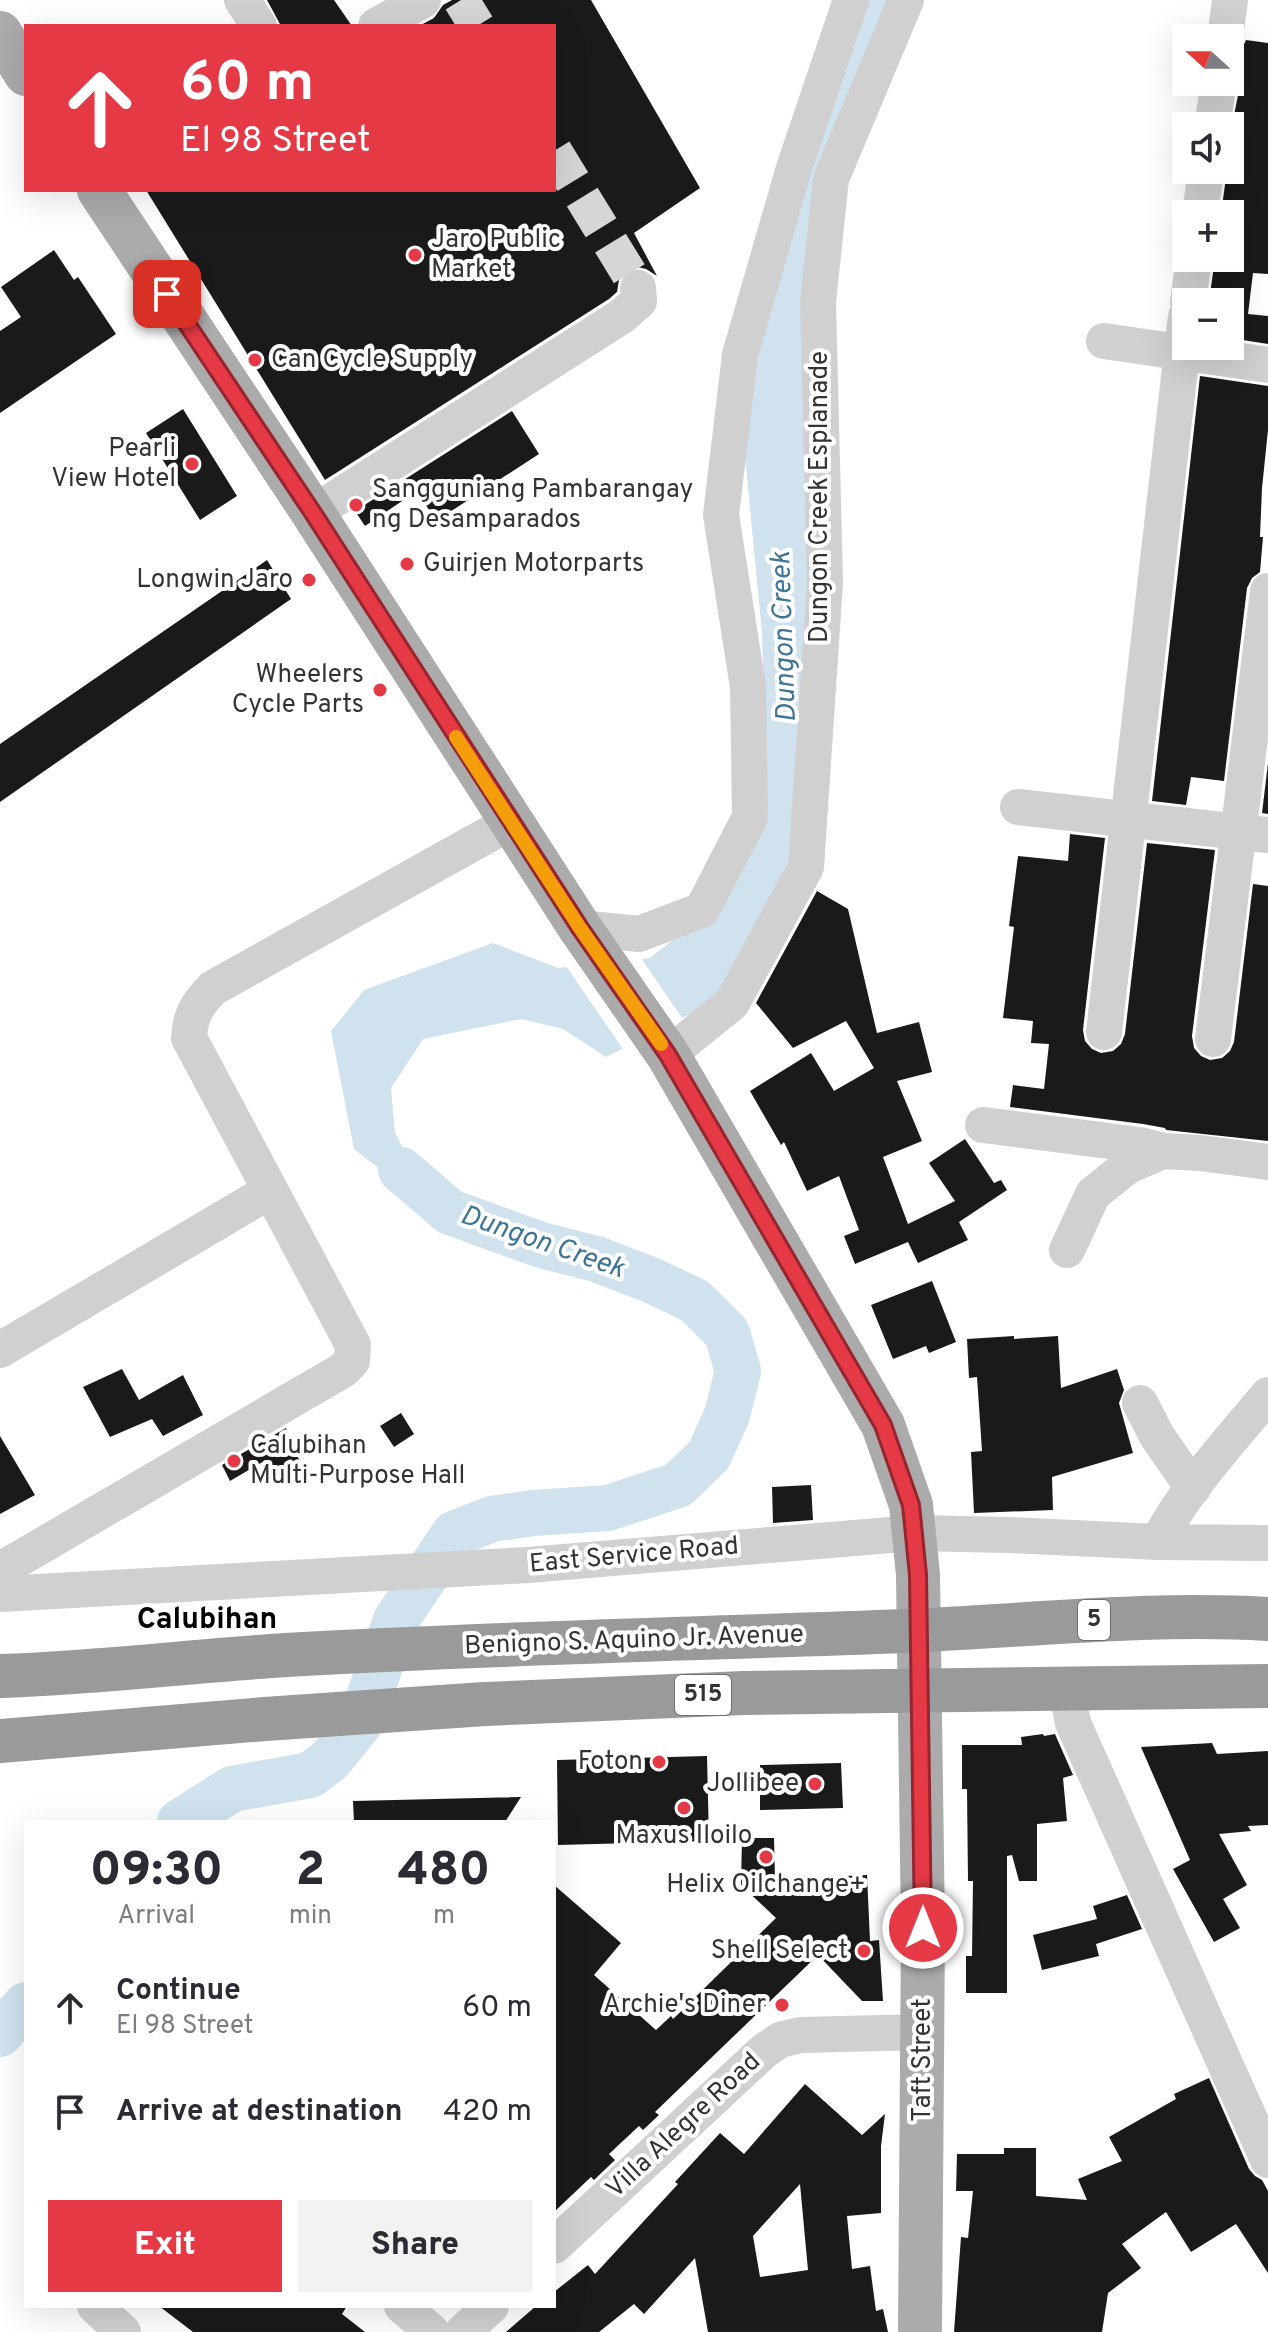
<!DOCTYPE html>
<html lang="en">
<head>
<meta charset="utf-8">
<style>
	body { margin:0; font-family:Overpass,sans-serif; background:#f2f2f3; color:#2b2b33; height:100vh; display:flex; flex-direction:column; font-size:30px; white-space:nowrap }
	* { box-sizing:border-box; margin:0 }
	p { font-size:26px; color:#7c7c81 }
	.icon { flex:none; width:44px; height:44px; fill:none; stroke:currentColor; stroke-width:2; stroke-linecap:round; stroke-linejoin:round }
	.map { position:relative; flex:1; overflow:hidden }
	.side { position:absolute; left:24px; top:1820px; width:532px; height:488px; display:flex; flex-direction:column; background:#fff; border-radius:0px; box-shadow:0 8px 32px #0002 }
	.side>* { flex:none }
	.top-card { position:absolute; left:24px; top:24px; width:532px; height:168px; border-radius:0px; box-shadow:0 8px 32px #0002; background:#e63946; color:#fff; overflow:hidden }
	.needle { width:52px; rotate:291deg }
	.controls { position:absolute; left:1172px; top:24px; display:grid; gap:16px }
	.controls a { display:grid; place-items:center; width:72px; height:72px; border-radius:0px; background:#fff; box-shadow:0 8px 32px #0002; font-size:40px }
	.pin { position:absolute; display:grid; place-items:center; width:68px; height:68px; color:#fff; margin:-34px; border-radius:16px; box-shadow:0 4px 12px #0006 }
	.me { position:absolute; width:88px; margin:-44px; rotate:0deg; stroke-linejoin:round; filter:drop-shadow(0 0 6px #0008) }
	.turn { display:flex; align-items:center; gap:28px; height:168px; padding:0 24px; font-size:36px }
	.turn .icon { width:104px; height:104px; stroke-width:2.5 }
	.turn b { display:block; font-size:56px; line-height:68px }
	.eta { display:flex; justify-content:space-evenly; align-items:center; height:136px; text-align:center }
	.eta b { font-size:48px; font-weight:800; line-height:56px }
	.action { display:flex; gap:16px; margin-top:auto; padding:16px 24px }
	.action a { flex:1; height:92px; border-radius:0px; background:#e63946; color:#fff; font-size:32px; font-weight:800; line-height:92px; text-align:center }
	.action a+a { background:#f2f2f3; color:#2b2b33 }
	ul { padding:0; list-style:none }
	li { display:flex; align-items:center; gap:24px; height:104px; padding:0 24px }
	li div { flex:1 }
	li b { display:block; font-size:30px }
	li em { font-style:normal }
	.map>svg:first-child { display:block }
	.water { fill:#cfe2ee }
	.pier { fill:#fff }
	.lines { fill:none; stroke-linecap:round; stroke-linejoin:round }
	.river { stroke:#cfe2ee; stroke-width:46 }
	.building { fill:#1a1a1a; fill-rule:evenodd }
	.minor-tunnel { stroke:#d6d6d6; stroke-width:36; stroke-dasharray:36 18; stroke-linecap:butt }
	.minor { stroke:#d0d0d0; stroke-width:36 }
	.major { stroke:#ababab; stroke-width:44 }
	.highway { stroke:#9a9a9a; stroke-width:44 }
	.route-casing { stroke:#96252e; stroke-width:20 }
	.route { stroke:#e63946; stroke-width:14 }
	.slow { stroke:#f59e0b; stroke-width:14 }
	.poi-dot { fill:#e63946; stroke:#fff; stroke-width:3 }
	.labels { text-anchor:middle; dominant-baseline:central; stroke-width:8; stroke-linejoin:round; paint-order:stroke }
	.shield { fill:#fff; stroke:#707070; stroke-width:2 }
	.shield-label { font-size:24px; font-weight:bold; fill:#333 }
	.poi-label { font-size:26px; fill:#333; stroke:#fff; text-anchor:end }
	.street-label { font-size:26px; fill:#333; stroke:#fff }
	.water-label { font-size:28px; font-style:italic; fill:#3f7597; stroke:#fff }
	.quarter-label { font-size:30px; font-weight:bold; fill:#000; stroke:#fff }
</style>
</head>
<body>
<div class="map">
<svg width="1268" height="2332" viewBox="0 0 1268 2332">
	<rect width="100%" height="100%" fill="#fff"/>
	<!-- water -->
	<path class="water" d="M862,0H892L819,189L808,612L796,851L727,995L606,1057L563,1029L521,1019L423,1039L391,1088L395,1132L416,1175L450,1212L390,1177L354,1149L331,1031L364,990L493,943L558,968L650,958L707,913L767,812L762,633L743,435L775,269Z"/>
	<!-- pier -->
	<path class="pier" d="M639,955L685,1022L625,1052L564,963Z"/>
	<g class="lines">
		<!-- river -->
		<path class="river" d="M180,1822L232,1789L310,1775L330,1760L360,1723L396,1620L454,1534L492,1519L533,1513L608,1508L678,1485L709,1455L727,1415L738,1371L727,1333L695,1301L651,1280L596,1259L541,1245L450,1212L401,1170
			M0,2034L26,2005"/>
	</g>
	<!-- building -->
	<path class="building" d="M267,0H334L352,26H281Z
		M452,0H591L700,188L634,233L657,276L646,269L637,267L627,270L619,280L617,292L609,299L325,480L146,190H554V26H419L434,18L443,5Z
		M1246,40L1268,43V274L1253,273L1248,314L1268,316V344L1230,338V302H1209L1215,258H1230V214H1221L1227,170H1230V136L1240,85L1238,74L1230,65V58L1241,51Z
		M54,250L74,280L78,277L116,334L0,413V331L21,317L1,287Z
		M1200,376L1268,386V430L1262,488L1260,537H1263L1260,572L1252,578L1247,588L1224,781L1191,777L1186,805L1152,801Z
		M183,409L237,496L200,520L146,433Z
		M512,411L539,454L436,521L417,491L365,526L355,511Z
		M267,560L291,599L0,802V744Z
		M1268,763V814L1262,813Z
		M1070,834L1105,838L1083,1030L1085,1041L1092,1049L1101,1053L1113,1051L1121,1044L1125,1034L1147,843L1215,850L1192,1036L1194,1048L1201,1056L1210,1060L1222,1058L1230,1051L1234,1042L1253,884L1268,886V1141L1166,1130L1165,1128L1143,1124L1010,1107L1013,1085L1044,1089L1049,1044L1031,1043L1033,1021L1003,1018L1014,927L1009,926L1018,856L1068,861Z
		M817,891L848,909L877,1033L919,1022L932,1072L897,1081L922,1141L883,1157L908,1224L955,1201L929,1163L965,1139L994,1183L1001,1180L1007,1190L959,1222L968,1240L918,1263L908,1242L855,1264L844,1236L859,1230L839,1176L807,1191L784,1142L781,1145L750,1091L811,1053L834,1091L874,1068L846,1021L793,1048L756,1003Z
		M932,1281L956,1342L929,1353L926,1346L893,1359L871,1305Z
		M1014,1336V1339L1058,1336L1061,1388L1117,1369L1124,1390L1119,1403L1133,1453L1052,1477L1053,1510L974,1513L971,1452L982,1451L977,1377L969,1378L967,1339Z
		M122,1369L139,1400L183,1375L203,1415L163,1436L152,1419L110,1437L83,1387Z
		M401,1413L414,1434L394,1447L380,1426Z
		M286,1428L293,1449L306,1471L282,1487L266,1460L230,1481L222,1465Z
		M0,1436L35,1495L0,1514Z
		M811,1485L813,1520L773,1523L772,1487Z
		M1043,1734L1044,1736L1055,1734L1073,1775L1063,1778L1067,1821L1037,1824V1881H1019L1012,1855L1007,1856V1993H966V1956H972L973,1881H968L967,1789H962V1745H1022L1021,1737Z
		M1212,1743L1217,1754L1268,1751V1825L1248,1826L1251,1831L1219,1834L1247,1885L1223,1899L1240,1928L1214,1942L1173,1869L1190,1860L1141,1747Z
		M707,1756L709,1841L558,1845L557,1760Z
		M841,1763L843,1808L760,1810V1765Z
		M521,1797L505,1822H354L353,1801Z
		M742,1838H774L775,1879L867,1875L870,1941L879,1940L883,2001H862L818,1955L655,2112L659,2115L643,2130L639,2126L609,2154L615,2160L594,2180L591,2177L554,2212V1885L621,1943L594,1975L656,2030L671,2016L673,2019L776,1918L741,1885Z
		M1127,1895L1142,1929L1096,1944L1099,1956L1042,1970L1033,1935L1097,1919L1093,1906Z
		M1209,2078L1249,2169L1255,2176L1262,2180L1268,2191V2273L1236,2224L1191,2252L1166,2212L1122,2244L1141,2268L1108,2293L1102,2332H954L961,2237L968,2238L973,2191H956L957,2154H1004V2148H1036V2196L1087,2200L1078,2179L1122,2161L1109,2137L1176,2099L1174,2094Z
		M805,2084L862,2135L885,2114L881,2146V2213L847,2216L852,2269L870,2266L876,2311L883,2309L888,2332H708L695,2258L644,2314L634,2304L599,2332H506L536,2306H554V2292L588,2265L595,2274L678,2184L675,2182L720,2133L744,2154ZM800,2184L808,2270L760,2277L753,2236Z
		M159,2306H347L342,2314L365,2332H193Z"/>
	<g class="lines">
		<!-- minor-tunnel -->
		<path class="minor-tunnel" d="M461,0L477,26
			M554,151L638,288"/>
		<!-- minor -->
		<path class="minor" d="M242,0L259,26
			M376,26L423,0
			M1225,38L1230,0
			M1212,126L1219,82
			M1200,214L1206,170
			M1188,302L1194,258
			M1104,341L1268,365
			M313,513L622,316L639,301L638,288
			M1018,807L1268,835
			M580,928L639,934L702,910L750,817L748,687L721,515L740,355L794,168L851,0
			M1104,1032L1186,316
			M1213,1039L1268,591
			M668,1055L732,1003L806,867L825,583L818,302L831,179L906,0
			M983,1125L1140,1145L1163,1151L1200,1153L1268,1162
			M1067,1250L1093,1194L1128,1166L1163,1151
			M0,1350L270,1191
			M1140,1403L1157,1436L1193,1488
			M1158,1542C1186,1488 1229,1442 1268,1395
			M0,1570L343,1370L352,1361L353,1345L189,1038C190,1016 197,1004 213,988L511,822
			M0,1594L528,1565L915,1533L1009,1535L1158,1542L1268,1543
			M1066,1687L1073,1723L1268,2160
			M554,2246L764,2051L780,2040L800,2035L923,2032
			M95,2306L123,2332
			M402,2306L432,2332
			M463,2332L491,2306"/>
		<!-- major -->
		<path class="major" d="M0,33L26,74
			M99,190L313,513L580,928L668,1055L883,1425L911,1505L918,1575L923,1928L920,2332"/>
		<!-- highway -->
		<path class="highway" d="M0,1676C96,1673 191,1661 286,1655C492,1643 699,1639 905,1631C1026,1626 1147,1612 1268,1619
			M0,1741L265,1719L485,1704L744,1693L1268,1686"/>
	</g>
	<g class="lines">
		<defs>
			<path id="route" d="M167,294L313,513L580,928L668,1055L883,1425L911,1505L918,1575L923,1928"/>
		</defs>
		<!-- route casing -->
		<use href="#route" class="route-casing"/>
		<!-- route -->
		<use href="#route" class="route"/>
		<!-- slow -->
		<path class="slow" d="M456,737L580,928L661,1044"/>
	</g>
	<!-- markers -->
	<g class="poi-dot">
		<circle cx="415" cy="255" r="8"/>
		<circle cx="255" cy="360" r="8"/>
		<circle cx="192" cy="464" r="8"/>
		<circle cx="356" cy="505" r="8"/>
		<circle cx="407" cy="564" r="8"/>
		<circle cx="309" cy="580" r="8"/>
		<circle cx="380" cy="690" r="8"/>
		<circle cx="234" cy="1461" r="8"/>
		<circle cx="659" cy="1762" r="8"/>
		<circle cx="815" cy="1784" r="8"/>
		<circle cx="684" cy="1808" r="8"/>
		<circle cx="766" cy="1857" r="8"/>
		<circle cx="864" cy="1951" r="8"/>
		<circle cx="782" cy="2005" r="8"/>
	</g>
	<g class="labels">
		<!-- shield labels -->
		<g class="shield">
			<rect x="1078" y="1600" width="32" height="40" rx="6"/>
			<rect x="675" y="1675" width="56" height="40" rx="6"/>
		</g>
		<g class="shield-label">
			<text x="1094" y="1620">5</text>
			<text x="703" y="1695">515</text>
		</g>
		<!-- poi labels -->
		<g class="poi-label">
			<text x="431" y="240" text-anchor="start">Jaro Public<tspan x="431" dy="30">Market</tspan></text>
			<text x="271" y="360" text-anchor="start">Can Cycle Supply</text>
			<text x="176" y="449">Pearli<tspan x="176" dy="30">View Hotel</tspan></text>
			<text x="372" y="490" text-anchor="start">Sangguniang Pambarangay<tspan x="372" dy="30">ng Desamparados</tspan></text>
			<text x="423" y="564" text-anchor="start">Guirjen Motorparts</text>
			<text x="293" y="580">Longwin Jaro</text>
			<text x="364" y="675">Wheelers<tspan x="364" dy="30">Cycle Parts</tspan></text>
			<text x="250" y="1446" text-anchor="start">Calubihan<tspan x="250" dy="30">Multi-Purpose Hall</tspan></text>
			<text x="643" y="1762">Foton</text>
			<text x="799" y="1784">Jollibee</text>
			<text x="684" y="1836" text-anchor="middle">Maxus Iloilo</text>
			<text x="766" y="1885" text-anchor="middle">Helix Oilchange+</text>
			<text x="848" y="1951">Shell Select</text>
			<text x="766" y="2005">Archie's Diner</text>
		</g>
		<!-- street labels -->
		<g class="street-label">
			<text transform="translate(820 497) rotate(-90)">Dungon Creek Esplanade</text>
			<text transform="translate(634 1556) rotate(-5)">East Service Road</text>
			<text transform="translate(634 1641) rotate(-2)">Benigno S. Aquino Jr. Avenue</text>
			<text transform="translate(923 2060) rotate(-90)">Taft Street</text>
			<text transform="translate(684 2126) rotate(-43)">Villa Alegre Road</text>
		</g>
		<!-- water labels -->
		<g class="water-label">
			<text transform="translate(785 637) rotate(-92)">Dungon Creek</text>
			<text transform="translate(542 1243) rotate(19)">Dungon Creek</text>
		</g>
		<!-- quarter labels -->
		<g class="quarter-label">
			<text x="207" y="1620">Calubihan</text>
		</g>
	</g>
</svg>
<div class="controls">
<a><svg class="needle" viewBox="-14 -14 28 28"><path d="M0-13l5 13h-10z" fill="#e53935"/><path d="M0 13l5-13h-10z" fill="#7c7c81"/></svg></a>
<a><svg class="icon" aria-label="sound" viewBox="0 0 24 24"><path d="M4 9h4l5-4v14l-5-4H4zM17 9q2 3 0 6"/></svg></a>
<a>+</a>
<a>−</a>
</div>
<div class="pin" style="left:167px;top:294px;background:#d93025"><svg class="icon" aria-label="arrive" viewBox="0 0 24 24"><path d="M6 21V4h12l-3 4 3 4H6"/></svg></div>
<svg class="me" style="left:923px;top:1928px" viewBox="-20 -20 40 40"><circle r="17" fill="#e63946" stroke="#fff" stroke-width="3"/><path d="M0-11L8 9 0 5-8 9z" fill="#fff"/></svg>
<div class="top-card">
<div class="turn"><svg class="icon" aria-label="ahead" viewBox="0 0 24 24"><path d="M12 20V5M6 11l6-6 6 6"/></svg><div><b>60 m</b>El 98 Street</div></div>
</div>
<section class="side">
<div class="eta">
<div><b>09:30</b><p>Arrival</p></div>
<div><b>2</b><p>min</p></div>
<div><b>480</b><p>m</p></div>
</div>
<ul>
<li><svg class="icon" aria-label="ahead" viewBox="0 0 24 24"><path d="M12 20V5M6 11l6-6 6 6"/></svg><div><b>Continue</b><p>El 98 Street</p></div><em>60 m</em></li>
<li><svg class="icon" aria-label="arrive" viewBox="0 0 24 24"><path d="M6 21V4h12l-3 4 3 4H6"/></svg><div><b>Arrive at destination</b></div><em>420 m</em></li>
</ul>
<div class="action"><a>Exit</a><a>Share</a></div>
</section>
</div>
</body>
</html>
